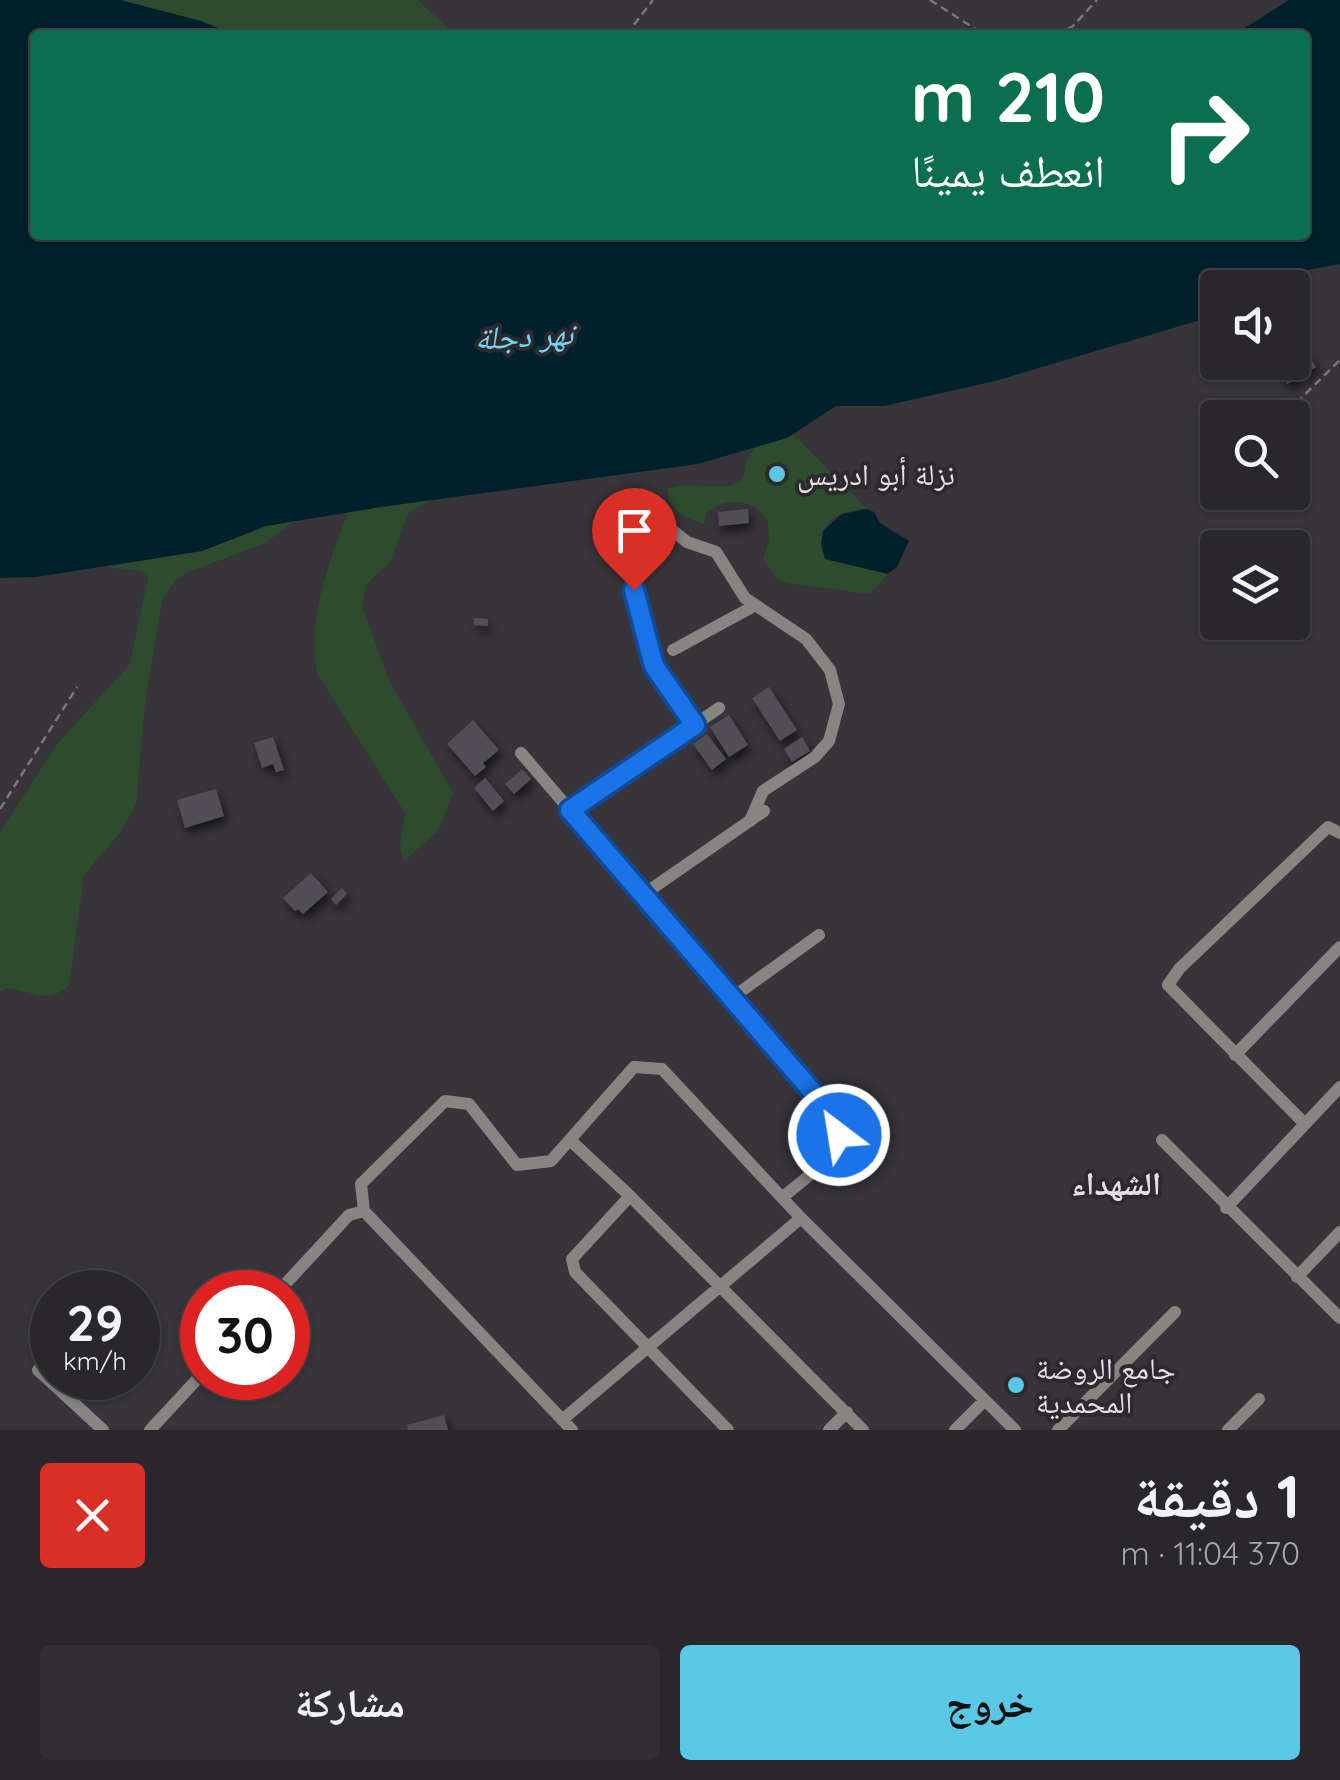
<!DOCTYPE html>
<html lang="ar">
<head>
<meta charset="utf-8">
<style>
	body { margin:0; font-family:Quicksand,"Noto Naskh Arabic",sans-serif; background:#312f34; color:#f1f3f6; direction:rtl; height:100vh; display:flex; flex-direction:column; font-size:38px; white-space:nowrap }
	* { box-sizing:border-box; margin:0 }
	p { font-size:32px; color:#a5a5a9 }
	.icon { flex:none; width:55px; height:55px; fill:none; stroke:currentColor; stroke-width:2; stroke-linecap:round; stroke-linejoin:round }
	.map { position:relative; height:1430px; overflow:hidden; direction:ltr }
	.panel { display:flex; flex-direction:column; background:#29272c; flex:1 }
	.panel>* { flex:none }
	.hud { position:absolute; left:30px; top:30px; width:1280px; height:210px; border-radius:10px; box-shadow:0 2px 8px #0004,0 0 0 2px #454448; direction:rtl; background:#0b6e4f; color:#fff; overflow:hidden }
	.tools { position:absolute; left:1200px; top:270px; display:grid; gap:20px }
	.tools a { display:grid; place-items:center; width:110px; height:110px; border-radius:10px; background:#29272c; box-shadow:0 2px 8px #0004,0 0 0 2px #454448; font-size:50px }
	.speed { position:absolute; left:30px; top:1270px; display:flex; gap:20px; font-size:50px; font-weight:700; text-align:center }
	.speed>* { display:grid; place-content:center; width:130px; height:130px; border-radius:50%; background:#29272c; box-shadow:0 2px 8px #0004,0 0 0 2px #454448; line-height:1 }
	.speed small { font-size:25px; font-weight:400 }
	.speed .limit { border:15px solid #d22; background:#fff; color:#111 }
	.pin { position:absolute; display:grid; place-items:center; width:85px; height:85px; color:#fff; margin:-102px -42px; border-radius:50% 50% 50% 0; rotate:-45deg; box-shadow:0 0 10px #0007 }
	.pin .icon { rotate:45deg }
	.me { position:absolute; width:110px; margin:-55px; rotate:329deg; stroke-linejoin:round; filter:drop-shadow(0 0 8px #0008) }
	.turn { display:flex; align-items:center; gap:35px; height:210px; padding:0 40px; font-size:45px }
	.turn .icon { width:130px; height:130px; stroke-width:2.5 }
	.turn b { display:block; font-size:70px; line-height:85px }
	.round { display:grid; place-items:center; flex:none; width:105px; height:105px; border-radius:10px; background:#312f34 }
	.headline { display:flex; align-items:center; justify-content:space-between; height:170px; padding:0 40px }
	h1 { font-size:60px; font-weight:700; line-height:75px }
	.cta { display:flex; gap:20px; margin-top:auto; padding:20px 40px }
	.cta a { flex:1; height:115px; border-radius:10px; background:#5ac8e5; color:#111; font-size:40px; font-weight:700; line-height:115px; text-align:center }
	.cta a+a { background:#312f34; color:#f1f3f6 }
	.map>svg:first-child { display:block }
	.green { fill:#2d4c2e }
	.water { fill:#00202b }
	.building { fill:#514f55; filter:url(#shadow) }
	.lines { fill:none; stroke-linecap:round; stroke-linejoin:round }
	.path { stroke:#79777c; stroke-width:2.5; stroke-dasharray:8 5; stroke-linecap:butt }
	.minor { stroke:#878582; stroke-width:12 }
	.route-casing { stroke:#114b97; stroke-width:25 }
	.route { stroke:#1a73e8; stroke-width:18 }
	.poi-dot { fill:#5ac8e5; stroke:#2d2a2f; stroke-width:4 }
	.labels { text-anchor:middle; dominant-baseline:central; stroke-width:8; stroke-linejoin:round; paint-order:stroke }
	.poi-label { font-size:30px; fill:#e2e0e4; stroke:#2d2a2f; text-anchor:start }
	.water-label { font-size:32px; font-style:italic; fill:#74d4f6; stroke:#2d2a2f }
	.neighbourhood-label { font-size:32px; font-weight:bold; fill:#e2e0e4; stroke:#2d2a2f }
</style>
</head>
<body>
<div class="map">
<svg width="1340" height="1430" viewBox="0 0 1340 1430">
	<defs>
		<filter id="shadow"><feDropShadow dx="3.5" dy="6" stdDeviation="5" flood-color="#0009"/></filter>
	</defs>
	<rect width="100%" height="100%" fill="#37343a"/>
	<!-- green -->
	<path class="green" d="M120,0H418L455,35H235L201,21Z
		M793,434L867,509C833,510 816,525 825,559L888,574L870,594L786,583L775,577L763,559L769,540L768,520C750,498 729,496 706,513L704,524C686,518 667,510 668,489C693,476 750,505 746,460L755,447Z
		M433,499L409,512L390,562L366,585L362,606L389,680L453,793L439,830L404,861L400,847L405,813L318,675C304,629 331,556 348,512Z
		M294,521L266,543L188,572L177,579L162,600L145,704L136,804L121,832L84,875L69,985C47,1006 33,990 6,988L0,992V832L58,743L130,664L148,578L142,571L105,567L202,551L266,526Z"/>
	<!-- water -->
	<path class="water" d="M0,0H120L201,21L235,35H35V235H1305V35H1234L1289,0H1340V264L1296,272L1274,287L1218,288L1217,315L995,381L884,406H836L787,438L698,464L381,507L266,526L202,551L36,577L0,578Z
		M867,509L874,512L880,523L909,541L897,567L888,574L825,559L821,543L823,531L842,514Z"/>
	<!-- building -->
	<path class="building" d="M1307,352L1316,367L1287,384L1278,369Z
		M748,509L749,523L719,526L718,512Z
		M474,618L488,619V626L474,625Z
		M769,687L797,730L780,741L752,698Z
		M729,715L748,745L729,757L710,727Z
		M473,720L499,750L483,763L486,767L475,776L447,744Z
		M707,734L726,759L712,770L693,744Z
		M273,737L284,770L276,772L273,764L262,768L254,743Z
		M802,737L810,751L792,762L784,749Z
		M522,769L531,779L514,794L505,784Z
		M485,778L504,801L493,811L474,788Z
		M216,789L224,816L185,828L177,800Z
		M311,873L328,892L303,914L298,909L295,911L283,898Z
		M342,888L347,894L336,905L331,899Z
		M444,1415L448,1430H408L407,1425Z"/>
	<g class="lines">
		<!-- path -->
		<path class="path" d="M930,0L985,35
			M626,35L653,0
			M1056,35L1073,26L1097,0
			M1287,412L1340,360
			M0,809L77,687"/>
		<!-- minor -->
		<path class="minor" d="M647,510L687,542L716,552L745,598L806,639L830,670L839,704L829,741L815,757L763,791L750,821
			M625,545L651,657L695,725
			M673,650L754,606
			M521,753L835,1119C848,1153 804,1178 782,1198
			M570,810L719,708
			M644,894L764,811
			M733,997L819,935
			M1235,1055L1340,947
			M1304,1123L1168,985L1179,969L1328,827L1340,833
			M570,1140L630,1196L863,1430
			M1162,1140L1340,1318
			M630,1196L572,1259L575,1272L728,1430
			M1226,1208L1340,1087
			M364,1211L361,1184L445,1101L469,1104L517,1165L551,1161L634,1067L662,1069L801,1218L1015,1430
			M1297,1277L1340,1232
			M278,1292L349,1215L364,1211L572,1430
			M38,1370L103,1430
			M562,1420L801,1218
			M150,1430L202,1374
			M829,1430L847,1412
			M955,1430L985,1400
			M1058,1430L1175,1312
			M1228,1430L1259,1399"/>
	</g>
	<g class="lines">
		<defs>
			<path id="route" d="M634,590L654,666L695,725L570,810L830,1112L839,1135"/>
		</defs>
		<!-- route casing -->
		<use href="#route" class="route-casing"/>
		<!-- route -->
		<use href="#route" class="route"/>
	</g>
	<!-- markers -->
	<g class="poi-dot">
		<circle cx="777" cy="474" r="10"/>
		<circle cx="1016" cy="1385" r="10"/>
	</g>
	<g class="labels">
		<!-- poi labels -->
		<g class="poi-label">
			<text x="797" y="474">نزلة أبو ادريس</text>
			<text x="1036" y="1368">جامع الروضة<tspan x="1036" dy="34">المحمدية</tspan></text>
		</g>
		<!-- water labels -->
		<g class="water-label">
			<text transform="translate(524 335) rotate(-3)">نهر دجلة</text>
		</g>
		<!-- neighbourhood labels -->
		<g class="neighbourhood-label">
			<text x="1116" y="1183">الشهداء</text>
		</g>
	</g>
</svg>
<div class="tools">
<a><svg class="icon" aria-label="sound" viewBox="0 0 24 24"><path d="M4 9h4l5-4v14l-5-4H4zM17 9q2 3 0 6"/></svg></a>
<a><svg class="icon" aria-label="search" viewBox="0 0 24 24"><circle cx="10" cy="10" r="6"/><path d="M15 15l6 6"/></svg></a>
<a><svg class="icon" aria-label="layers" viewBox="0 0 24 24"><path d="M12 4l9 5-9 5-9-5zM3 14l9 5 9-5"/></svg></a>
</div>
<div class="speed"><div>29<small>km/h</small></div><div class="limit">30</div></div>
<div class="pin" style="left:634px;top:590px;background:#d93025"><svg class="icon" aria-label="arrive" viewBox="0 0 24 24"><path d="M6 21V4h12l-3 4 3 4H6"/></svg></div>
<svg class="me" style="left:839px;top:1135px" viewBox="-20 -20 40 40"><circle r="17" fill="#1a73e8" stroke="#fff" stroke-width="3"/><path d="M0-11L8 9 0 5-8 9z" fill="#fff"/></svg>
<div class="hud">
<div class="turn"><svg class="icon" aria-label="right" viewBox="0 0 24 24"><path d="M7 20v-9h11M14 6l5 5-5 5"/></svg><div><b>210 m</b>انعطف يمينًا</div></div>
</div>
</div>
<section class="panel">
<div class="headline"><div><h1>1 دقيقة</h1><p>370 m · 11:04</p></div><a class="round" style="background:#d93025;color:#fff"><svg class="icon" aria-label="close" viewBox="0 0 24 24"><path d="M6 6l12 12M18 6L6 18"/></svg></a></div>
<div class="cta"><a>خروج</a><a>مشاركة</a></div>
</section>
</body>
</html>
